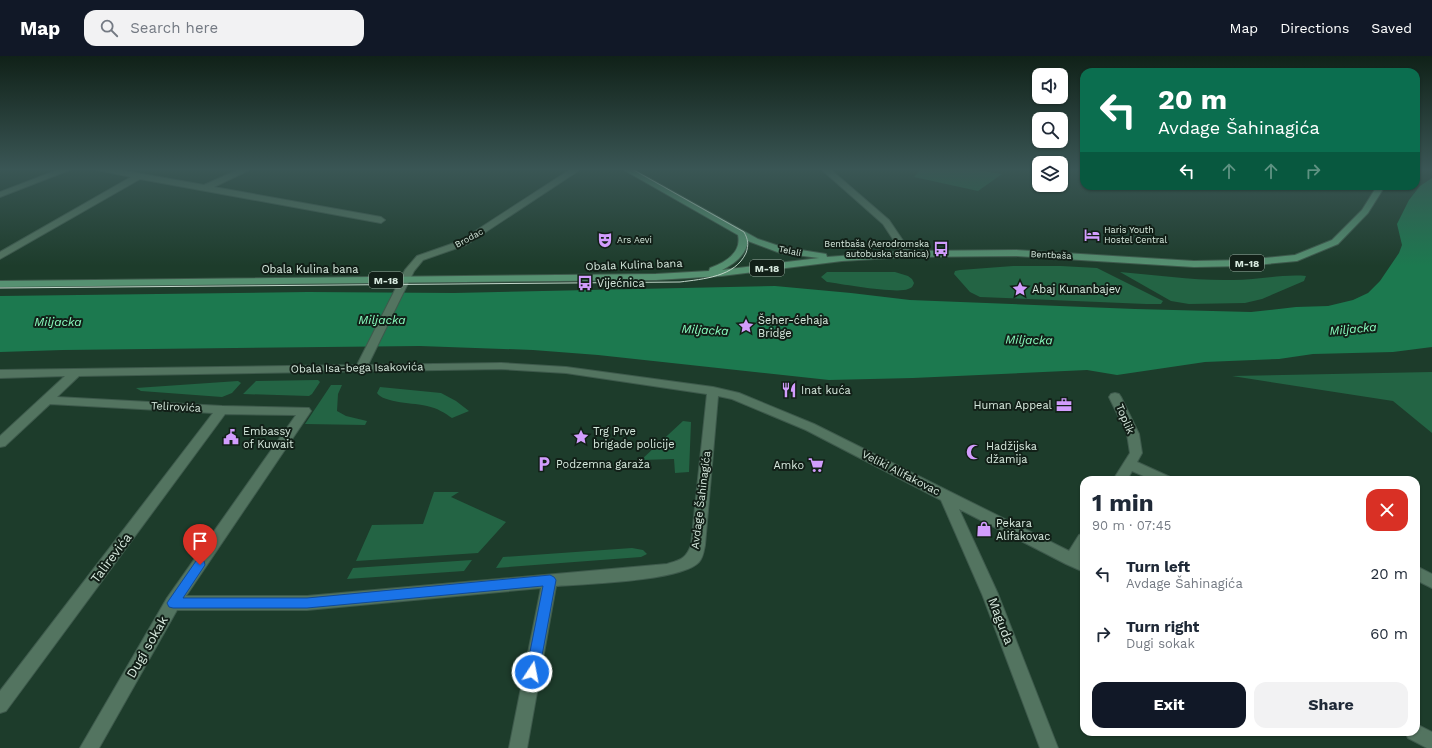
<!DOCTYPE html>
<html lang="en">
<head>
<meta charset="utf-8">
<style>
	body { margin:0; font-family:"Work Sans",sans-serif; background:#f2f2f3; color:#1f2937; height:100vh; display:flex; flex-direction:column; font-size:15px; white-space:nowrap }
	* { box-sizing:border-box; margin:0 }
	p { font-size:13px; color:#747a83 }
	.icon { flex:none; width:22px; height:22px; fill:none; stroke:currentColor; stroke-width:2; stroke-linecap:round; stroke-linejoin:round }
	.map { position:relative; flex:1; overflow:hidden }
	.drawer { position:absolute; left:1080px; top:420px; width:340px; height:260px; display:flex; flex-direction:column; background:#fff; border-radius:12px; box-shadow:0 1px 3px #0004 }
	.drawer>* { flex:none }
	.banner { position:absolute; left:1080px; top:12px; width:340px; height:122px; border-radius:12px; box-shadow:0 1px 3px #0004; background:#0b6e4f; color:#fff; overflow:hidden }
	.buttons { position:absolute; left:1032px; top:12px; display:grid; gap:8px }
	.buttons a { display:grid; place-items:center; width:36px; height:36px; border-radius:8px; background:#fff; box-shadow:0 1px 3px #0004; font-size:20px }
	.pin { position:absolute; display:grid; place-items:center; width:34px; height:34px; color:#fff; margin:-41px -17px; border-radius:50% 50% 50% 0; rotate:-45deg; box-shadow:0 0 4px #0007 }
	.pin .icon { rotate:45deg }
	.me { position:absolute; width:44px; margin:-22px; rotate:11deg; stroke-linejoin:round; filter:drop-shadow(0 0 3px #0008) }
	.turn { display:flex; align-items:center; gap:14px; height:84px; padding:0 12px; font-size:18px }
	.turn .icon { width:52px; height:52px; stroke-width:2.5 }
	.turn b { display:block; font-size:28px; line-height:34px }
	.lanes { display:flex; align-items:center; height:38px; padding:0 12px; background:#0003; justify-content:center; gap:20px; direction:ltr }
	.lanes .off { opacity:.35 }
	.round { display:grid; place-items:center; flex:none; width:42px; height:42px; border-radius:12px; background:#f2f2f3 }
	.headline { display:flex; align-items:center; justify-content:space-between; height:68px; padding:0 12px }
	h1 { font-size:24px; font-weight:700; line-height:30px }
	.primary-button { display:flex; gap:8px; margin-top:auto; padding:8px 12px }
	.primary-button a { flex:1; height:46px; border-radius:12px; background:#111827; color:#fff; font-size:16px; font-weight:700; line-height:46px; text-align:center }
	.primary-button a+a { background:#f2f2f3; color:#1f2937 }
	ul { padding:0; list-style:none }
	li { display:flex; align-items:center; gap:12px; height:60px; padding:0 12px }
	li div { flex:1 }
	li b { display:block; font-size:15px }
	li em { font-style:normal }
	header { display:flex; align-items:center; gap:24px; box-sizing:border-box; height:56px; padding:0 20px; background:#111827; color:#fff }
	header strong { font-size:19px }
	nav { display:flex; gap:22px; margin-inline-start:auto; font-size:14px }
	.search { width:280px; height:36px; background:#f2f2f3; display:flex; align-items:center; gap:10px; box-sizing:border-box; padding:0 14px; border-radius:12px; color:#747a83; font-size:15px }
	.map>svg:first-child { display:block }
	.green { fill:#236444 }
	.water { fill:#1c794f }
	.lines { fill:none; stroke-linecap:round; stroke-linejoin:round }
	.minor-casing { stroke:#3e5a4c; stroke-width:2 }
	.major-casing { stroke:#3e5a4c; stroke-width:2 }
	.minor { fill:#537460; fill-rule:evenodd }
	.major { fill:#569171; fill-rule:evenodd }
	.tram { stroke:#c2d6ca; stroke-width:1 }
	.route { fill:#1a73e8; stroke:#114b97 }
	.labels { text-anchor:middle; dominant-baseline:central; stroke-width:4; stroke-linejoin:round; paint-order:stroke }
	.far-poi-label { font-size:9px; fill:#d7e9de; stroke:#122018; text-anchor:start }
	.far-street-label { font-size:9px; fill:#d7e9de; stroke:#122018 }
	.shield { fill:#122018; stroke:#9cada3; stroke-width:1 }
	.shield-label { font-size:10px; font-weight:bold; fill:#d7e9de }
	.street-label { font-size:11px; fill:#d7e9de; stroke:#122018 }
	.poi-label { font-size:11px; fill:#d7e9de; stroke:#122018; text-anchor:start }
	.water-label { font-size:12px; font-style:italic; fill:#89fdbf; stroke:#122018 }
	.near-street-label { font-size:13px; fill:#d7e9de; stroke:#122018 }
</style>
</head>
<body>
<header>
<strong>Map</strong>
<div class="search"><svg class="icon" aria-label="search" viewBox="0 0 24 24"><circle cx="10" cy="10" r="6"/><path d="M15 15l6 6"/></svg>Search here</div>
<nav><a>Map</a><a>Directions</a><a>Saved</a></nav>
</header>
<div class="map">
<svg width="1432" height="692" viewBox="0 0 1432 692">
	<rect width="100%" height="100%" fill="#1d3c2b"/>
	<!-- green -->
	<path class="green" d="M921,113H969L1002,118L978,135L914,121Z
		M1013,210H1061L1097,212L1163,245L1161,248H1146L980,241L970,236L954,218L955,215L960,214Z
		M827,216H895L908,220L912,223L914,227C913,230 912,232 908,233C897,238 842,228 827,226L821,221Z
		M1120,216C1158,219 1195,225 1233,224C1257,224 1282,218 1306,220L1304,225L1262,243L1245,247L1189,248L1171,245Z
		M1432,316V377L1393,345L1232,320Z
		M318,324L320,326L312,338L309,340L243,338L256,325Z
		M238,325L241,327L232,337L222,341L141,335L136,332Z
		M331,329H342L338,338L337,355L346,360L367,365L365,369L305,368Z
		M380,331L441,337L456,345L469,355L452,362C445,357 437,352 427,350C416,347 383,347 377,337Z
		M683,365L691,366L689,416L675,417L674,403L641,404Z
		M434,436H459L451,441L506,466L478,497L356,505L372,469L423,468Z
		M632,492L643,494L647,498L641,501L496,512L503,501Z
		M472,504L464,515L347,523L353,512Z"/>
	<!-- water -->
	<path class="water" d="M1432,122V291L1393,296L1313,298L1279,303L1205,306L1117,319L1087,314L913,322L829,324L598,299L533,294L420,290L63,294L0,296V240L308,236L454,237L775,230L851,237L910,244L1135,253L1251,256L1296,251L1328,250L1353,244L1368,237L1380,225L1399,197L1402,189L1397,168L1409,144L1420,130Z"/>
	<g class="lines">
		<defs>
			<path id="minor" d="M60,113H72L0,141V136Z
				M93,113H114L204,129L240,113H251L214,131L381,161L385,164L381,167L140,123L0,203V196L131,121Z
				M571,113H581L466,189L423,204L414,215L368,309L501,307L566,311L713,331L739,337L814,368L1069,495L1079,479L1084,477V495L1080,501L1084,503V516L1066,508L959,453L998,538L1058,692H1040L982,538L941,444L806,374L732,343L718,340L705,489C704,494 703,502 699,506C682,525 585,528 556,530L527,692H509L541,532L307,554H177L99,692H80L167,542L296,359L225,358L6,655L0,657V635L213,357L50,348L5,390L0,391V380L65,320L0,322V314L357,309L405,214L417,200L460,185ZM501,313L566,317L707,338L691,489C686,503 680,504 667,508L307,540H186L309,358L311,355L309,352L222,350L57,341L79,320Z
				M821,113H830L889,164L912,198L910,200H904L883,168Z
				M1115,337L1119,338L1121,341L1139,378L1142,397L1137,406L1170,421L1172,424H1153L1132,415L1127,424H1113L1130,397L1127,378L1109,341L1111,338Z
				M1416,510L1432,518V532L1416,524Z
				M1416,668L1432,676V692H1427L1408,682L1405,676H1416Z"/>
			<path id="major" d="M622,113H633L758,183L782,191L826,198L827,201L907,195L1016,194L1194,205L1245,204L1295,199L1332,184L1362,154L1377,130H1385L1368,157L1338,188L1297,205L1245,210L1194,211L1016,200L907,201L842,205L721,220L656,224L0,231V225L656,218L709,215L710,212C724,207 742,197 738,179ZM748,185L780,197L819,202L722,214C734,208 746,199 748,185Z"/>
		</defs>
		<!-- minor casing -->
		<use href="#minor" class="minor-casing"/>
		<!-- major casing -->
		<use href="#major" class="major-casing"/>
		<!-- minor -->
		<use href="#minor" class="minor"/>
		<!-- major -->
		<use href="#major" class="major"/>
		<!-- tram -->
		<path class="tram" d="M0,232L680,226C703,223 735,221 746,197C749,189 748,183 744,176L632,113"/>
	</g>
	<!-- sky -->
	<linearGradient id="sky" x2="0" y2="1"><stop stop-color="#102118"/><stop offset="0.54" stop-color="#3a5655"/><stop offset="1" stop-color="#3a5655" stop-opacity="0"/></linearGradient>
	<rect width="1432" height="210" fill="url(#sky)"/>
	<!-- route -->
	<path class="route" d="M200,504L204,505L205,509L183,542H307L550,519L554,521L556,524L539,616L537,620L532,622L528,620L526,616L543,530L307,552H173L169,551L167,547L169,544L196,505Z"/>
	<!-- icons -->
	<defs>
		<symbol id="hotel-bare" viewBox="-9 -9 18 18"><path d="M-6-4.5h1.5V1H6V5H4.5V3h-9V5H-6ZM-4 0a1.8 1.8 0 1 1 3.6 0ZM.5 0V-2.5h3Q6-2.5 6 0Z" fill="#d29dfd" stroke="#122018" stroke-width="2.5" paint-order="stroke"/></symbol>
		<symbol id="theatre-bare" viewBox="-9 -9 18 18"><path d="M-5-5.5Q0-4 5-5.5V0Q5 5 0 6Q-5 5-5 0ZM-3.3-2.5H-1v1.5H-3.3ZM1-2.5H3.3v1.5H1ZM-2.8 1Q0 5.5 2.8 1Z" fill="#d29dfd" stroke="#122018" stroke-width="2.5" paint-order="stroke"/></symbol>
		<symbol id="bus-bare" viewBox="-9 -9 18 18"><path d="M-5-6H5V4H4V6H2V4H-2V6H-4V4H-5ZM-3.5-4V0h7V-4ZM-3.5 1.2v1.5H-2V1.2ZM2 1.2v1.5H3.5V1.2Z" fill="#d29dfd" stroke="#122018" stroke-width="2.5" paint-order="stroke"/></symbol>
		<symbol id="sight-bare" viewBox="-9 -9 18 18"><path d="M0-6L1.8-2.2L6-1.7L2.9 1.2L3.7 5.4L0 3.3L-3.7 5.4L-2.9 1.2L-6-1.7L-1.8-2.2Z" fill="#d29dfd" stroke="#122018" stroke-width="2.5" paint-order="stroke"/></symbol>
		<symbol id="restaurant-bare" viewBox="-9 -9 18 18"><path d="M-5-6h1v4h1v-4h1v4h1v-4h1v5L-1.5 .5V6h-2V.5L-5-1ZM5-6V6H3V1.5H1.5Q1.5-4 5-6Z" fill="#d29dfd" stroke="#122018" stroke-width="2.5" paint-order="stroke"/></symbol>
		<symbol id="office-bare" viewBox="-9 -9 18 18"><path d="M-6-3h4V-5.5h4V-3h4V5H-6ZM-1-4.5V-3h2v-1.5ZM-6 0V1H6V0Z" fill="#d29dfd" stroke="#122018" stroke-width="2.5" paint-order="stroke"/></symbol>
		<symbol id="civic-bare" viewBox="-9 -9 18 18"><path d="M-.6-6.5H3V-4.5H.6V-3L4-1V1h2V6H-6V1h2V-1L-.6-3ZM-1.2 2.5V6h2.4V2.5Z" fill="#d29dfd" stroke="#122018" stroke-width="2.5" paint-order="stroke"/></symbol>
		<symbol id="mosque-bare" viewBox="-9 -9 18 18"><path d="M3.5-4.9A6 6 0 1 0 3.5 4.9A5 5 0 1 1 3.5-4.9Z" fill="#d29dfd" stroke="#122018" stroke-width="2.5" paint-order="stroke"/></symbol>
		<symbol id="parking-bare" viewBox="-9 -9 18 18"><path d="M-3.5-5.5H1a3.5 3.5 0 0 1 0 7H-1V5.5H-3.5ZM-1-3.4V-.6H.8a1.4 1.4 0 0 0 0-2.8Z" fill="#d29dfd" stroke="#122018" stroke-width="2.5" paint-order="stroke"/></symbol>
		<symbol id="supermarket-bare" viewBox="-9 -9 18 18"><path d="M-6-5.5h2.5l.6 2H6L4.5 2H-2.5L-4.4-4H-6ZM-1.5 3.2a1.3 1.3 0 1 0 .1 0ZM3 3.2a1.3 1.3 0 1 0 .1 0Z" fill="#d29dfd" stroke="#122018" stroke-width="2.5" paint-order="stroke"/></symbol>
		<symbol id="shop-bare" viewBox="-9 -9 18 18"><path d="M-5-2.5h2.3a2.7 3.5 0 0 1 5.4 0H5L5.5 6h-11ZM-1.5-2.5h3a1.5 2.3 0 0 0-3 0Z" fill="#d29dfd" stroke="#122018" stroke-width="2.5" paint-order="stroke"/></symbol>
	</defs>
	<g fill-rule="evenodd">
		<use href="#hotel-bare" x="1081" y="168" width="22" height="22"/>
		<use href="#theatre-bare" x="594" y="173" width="22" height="22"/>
		<use href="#bus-bare" x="930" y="182" width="22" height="22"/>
		<use href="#bus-bare" x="574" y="216" width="22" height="22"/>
		<use href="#sight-bare" x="1009" y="222" width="22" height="22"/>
		<use href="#sight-bare" x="735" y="259" width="22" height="22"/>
		<use href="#restaurant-bare" x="778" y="323" width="22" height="22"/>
		<use href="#office-bare" x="1053" y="338" width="22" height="22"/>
		<use href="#civic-bare" x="220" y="370" width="22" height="22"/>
		<use href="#sight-bare" x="570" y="370" width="22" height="22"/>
		<use href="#mosque-bare" x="963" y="385" width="22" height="22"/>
		<use href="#parking-bare" x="533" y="397" width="22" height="22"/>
		<use href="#supermarket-bare" x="805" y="398" width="22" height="22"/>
		<use href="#shop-bare" x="973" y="462" width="22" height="22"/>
	</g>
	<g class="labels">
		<!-- far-poi labels -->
		<g class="far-poi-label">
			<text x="1104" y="174">Haris Youth<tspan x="1104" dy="10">Hostel Central</tspan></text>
			<text x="617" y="184">Ars Aevi</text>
			<text x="929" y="188" text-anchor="end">Bentbaša (Aerodromska<tspan x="929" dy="10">autobuska stanica)</tspan></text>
		</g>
		<!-- far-street labels -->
		<g class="far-street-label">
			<text transform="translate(469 182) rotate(-29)">Brodac</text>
			<text transform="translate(790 195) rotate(12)">Telali</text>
			<text transform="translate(1051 199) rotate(3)">Bentbaša</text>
		</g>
		<!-- shield labels -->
		<g class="shield">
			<rect x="1230" y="199" width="34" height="16" rx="3"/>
			<rect x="750" y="204" width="34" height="16" rx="3"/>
			<rect x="369" y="216" width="34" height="16" rx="3"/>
		</g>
		<g class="shield-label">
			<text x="1247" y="207">M-18</text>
			<text x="767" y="212">M-18</text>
			<text x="386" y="224">M-18</text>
		</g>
		<!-- street labels -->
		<g class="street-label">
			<text transform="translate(634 209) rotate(-2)">Obala Kulina bana</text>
			<text x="310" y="213">Obala Kulina bana</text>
			<text transform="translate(357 312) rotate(-1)">Obala Isa-bega Isakovića</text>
			<text transform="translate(176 351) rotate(3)">Telirovića</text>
			<text transform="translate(1125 363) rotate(67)">Toplik</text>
			<text transform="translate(901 417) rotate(27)">Veliki Alifakovac</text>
			<text transform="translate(701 444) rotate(-83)">Avdage Šahinagića</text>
		</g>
		<!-- poi labels -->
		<g class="poi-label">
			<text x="597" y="227">Vijećnica</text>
			<text x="1032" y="233">Abaj Kunanbajev</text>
			<text x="758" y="264">Šeher-ćehaja<tspan x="758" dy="13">Bridge</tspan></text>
			<text x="801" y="334">Inat kuća</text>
			<text x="1052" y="349" text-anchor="end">Human Appeal</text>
			<text x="243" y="375">Embassy<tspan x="243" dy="13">of Kuwait</tspan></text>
			<text x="593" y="375">Trg Prve<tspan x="593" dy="13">brigade policije</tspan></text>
			<text x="986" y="390">Hadžijska<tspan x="986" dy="13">džamija</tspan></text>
			<text x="556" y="408">Podzemna garaža</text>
			<text x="804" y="409" text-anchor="end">Amko</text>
			<text x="996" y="467">Pekara<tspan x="996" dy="13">Alifakovac</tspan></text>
		</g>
		<!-- water labels -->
		<g class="water-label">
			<text x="382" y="264">Miljacka</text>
			<text x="58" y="266">Miljacka</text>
			<text transform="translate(1353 273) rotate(-5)">Miljacka</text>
			<text transform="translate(705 274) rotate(3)">Miljacka</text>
			<text transform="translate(1029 284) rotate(1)">Miljacka</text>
		</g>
		<!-- near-street labels -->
		<g class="near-street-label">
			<text transform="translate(111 502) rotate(-53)">Talirevića</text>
			<text transform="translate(1001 565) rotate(69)">Maguda</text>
			<text transform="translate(147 591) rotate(-60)">Dugi sokak</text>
		</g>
	</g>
</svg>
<div class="buttons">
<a><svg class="icon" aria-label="sound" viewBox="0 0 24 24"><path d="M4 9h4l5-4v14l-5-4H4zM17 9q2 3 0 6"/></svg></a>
<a><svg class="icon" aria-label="search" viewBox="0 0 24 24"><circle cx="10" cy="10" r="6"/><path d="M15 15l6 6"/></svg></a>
<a><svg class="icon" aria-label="layers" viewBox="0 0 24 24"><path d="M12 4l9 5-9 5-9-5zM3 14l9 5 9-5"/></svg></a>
</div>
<div class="pin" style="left:200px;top:509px;background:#d93025"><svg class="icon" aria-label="arrive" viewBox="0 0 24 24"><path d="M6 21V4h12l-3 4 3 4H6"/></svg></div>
<svg class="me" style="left:532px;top:616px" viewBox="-20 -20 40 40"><circle r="17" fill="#1a73e8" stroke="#fff" stroke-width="3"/><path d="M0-11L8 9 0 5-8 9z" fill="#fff"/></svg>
<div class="banner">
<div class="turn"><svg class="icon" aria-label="left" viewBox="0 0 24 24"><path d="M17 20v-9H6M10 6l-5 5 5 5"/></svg><div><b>20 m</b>Avdage Šahinagića</div></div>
<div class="lanes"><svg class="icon" aria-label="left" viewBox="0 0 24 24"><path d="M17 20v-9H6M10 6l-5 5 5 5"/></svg><svg class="icon off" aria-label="ahead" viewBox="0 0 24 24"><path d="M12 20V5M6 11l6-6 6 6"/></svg><svg class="icon off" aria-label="ahead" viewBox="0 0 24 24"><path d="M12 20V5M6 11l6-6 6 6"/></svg><svg class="icon off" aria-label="right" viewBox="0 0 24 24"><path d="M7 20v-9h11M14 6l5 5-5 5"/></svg></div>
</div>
<section class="drawer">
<div class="headline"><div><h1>1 min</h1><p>90 m · 07:45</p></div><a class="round" style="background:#d93025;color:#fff"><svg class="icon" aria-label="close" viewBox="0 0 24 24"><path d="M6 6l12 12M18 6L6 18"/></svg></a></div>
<ul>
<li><svg class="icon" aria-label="left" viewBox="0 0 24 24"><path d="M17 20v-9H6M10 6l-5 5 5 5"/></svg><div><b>Turn left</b><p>Avdage Šahinagića</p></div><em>20 m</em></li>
<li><svg class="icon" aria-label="right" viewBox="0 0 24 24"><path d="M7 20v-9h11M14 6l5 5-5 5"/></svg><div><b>Turn right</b><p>Dugi sokak</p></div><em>60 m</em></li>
</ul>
<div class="primary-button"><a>Exit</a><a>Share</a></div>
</section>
</div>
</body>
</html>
